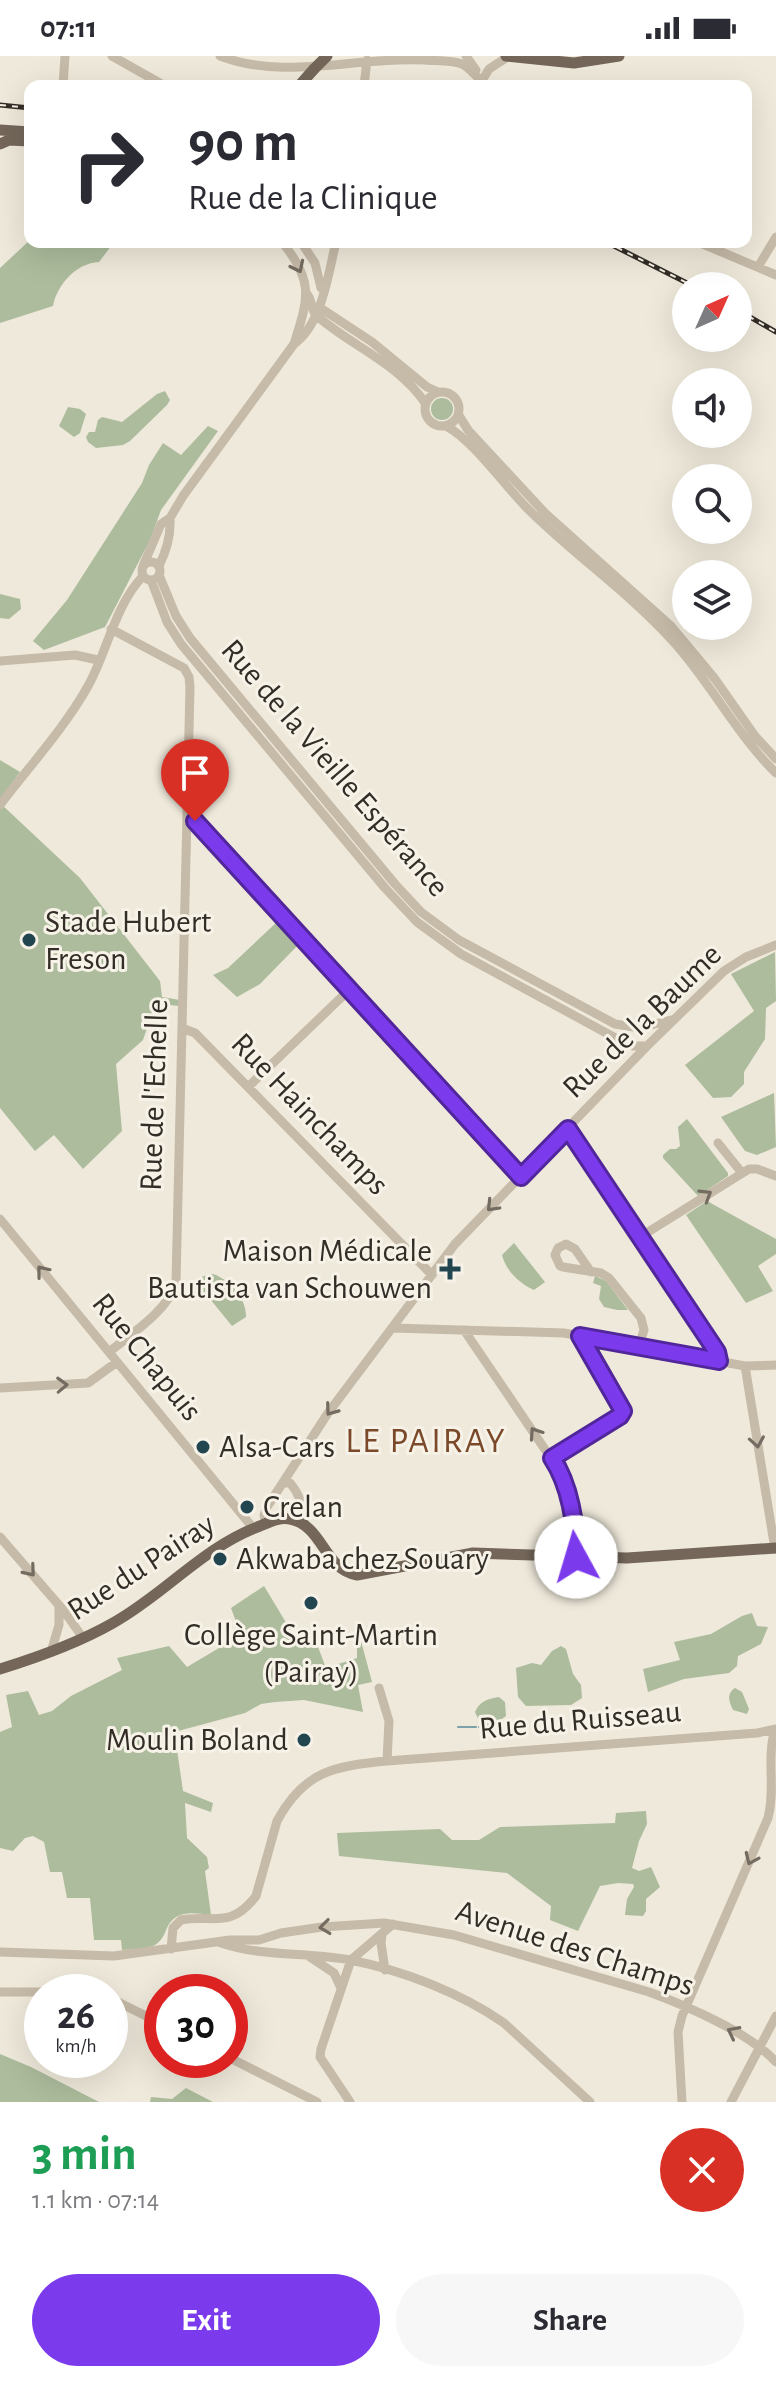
<!DOCTYPE html>
<html lang="en">
<head>
<meta charset="utf-8">
<style>
	body { margin:0; font-family:"Alegreya Sans",sans-serif; background:#f7f7f7; color:#2b2b33; height:100vh; display:flex; flex-direction:column; font-size:30px; white-space:nowrap }
	* { box-sizing:border-box; margin:0 }
	p { font-size:26px; color:#7c7c81 }
	.icon { flex:none; width:44px; height:44px; fill:none; stroke:currentColor; stroke-width:2; stroke-linecap:round; stroke-linejoin:round }
	.map { position:relative; height:2046px; overflow:hidden }
	.side { display:flex; flex-direction:column; background:#fff; flex:1 }
	.side>* { flex:none }
	.guide { position:absolute; left:24px; top:24px; width:728px; height:168px; border-radius:16px; box-shadow:0 8px 32px #0002; background:#fff; color:#2b2b33; overflow:hidden }
	.needle { width:52px; rotate:45deg }
	.controls { position:absolute; left:672px; top:216px; display:grid; gap:16px }
	.controls a { display:grid; place-items:center; width:80px; height:80px; border-radius:50%; background:#fff; box-shadow:0 8px 32px #0002; font-size:40px }
	.speed { position:absolute; left:24px; top:1918px; display:flex; gap:16px; font-size:40px; font-weight:700; text-align:center }
	.speed>* { display:grid; place-content:center; width:104px; height:104px; border-radius:50%; background:#fff; box-shadow:0 8px 32px #0002; line-height:1 }
	.speed small { font-size:20px; font-weight:400 }
	.speed .limit { border:12px solid #d22; background:#fff; color:#111 }
	.pin { position:absolute; display:grid; place-items:center; width:68px; height:68px; color:#fff; margin:-82px -34px; border-radius:50% 50% 50% 0; rotate:-45deg; box-shadow:0 0 8px #0007 }
	.pin .icon { rotate:45deg }
	.me { position:absolute; width:88px; margin:-44px; rotate:354deg; stroke-linejoin:round; filter:drop-shadow(0 0 6px #0008) }
	.turn { display:flex; align-items:center; gap:28px; height:168px; padding:0 32px; font-size:36px }
	.turn .icon { width:104px; height:104px; stroke-width:2.5 }
	.turn b { display:block; font-size:56px; line-height:68px }
	.round { display:grid; place-items:center; flex:none; width:84px; height:84px; border-radius:42px; background:#f7f7f7 }
	.headline { display:flex; align-items:center; justify-content:space-between; height:136px; padding:0 32px }
	h1 { font-size:48px; font-weight:700; line-height:60px; color:#1e9e55 }
	.action { display:flex; gap:16px; margin-top:auto; padding:16px 32px }
	.action a { flex:1; height:92px; border-radius:48px; background:#7c3aed; color:#fff; font-size:32px; font-weight:700; line-height:92px; text-align:center }
	.action a+a { background:#f7f7f7; color:#2b2b33 }
	.status { display:flex; justify-content:space-between; align-items:center; height:56px; padding:0 40px; background:#fff; direction:ltr }
	.status svg { height:22px; fill:currentColor }
	.map>svg:first-child { display:block }
	.green { fill:#acbc9c }
	.lines { fill:none; stroke-linecap:round; stroke-linejoin:round }
	.stream { stroke:#7da0a9; stroke-width:2 }
	.minor { stroke:#c6baa8; stroke-width:9 }
	.major { stroke:#74675a; stroke-width:11 }
	.rail-casing { stroke:#332d27; stroke-width:5 }
	.rail { stroke:#f7f2e7; stroke-width:2; stroke-dasharray:6; stroke-linecap:butt }
	.major-bridge { stroke:#74675a; stroke-width:11 }
	.oneway { stroke:#756c61 }
	.route-casing { stroke:#51269a; stroke-width:20 }
	.route { stroke:#7c3aed; stroke-width:14 }
	.poi-dot { fill:#214650; stroke:#f7f2e7; stroke-width:3 }
	.labels { text-anchor:middle; dominant-baseline:central; stroke-width:6; stroke-linejoin:round; paint-order:stroke }
	.street-label { font-size:32px; fill:#332d27; stroke:#f7f2e7 }
	.poi-label { font-size:32px; fill:#332d27; stroke:#f7f2e7; text-anchor:start }
	.quarter-label { font-size:36px; letter-spacing:2px; fill:#7a4929; stroke:#f7f2e7 }
</style>
</head>
<body>
<div class="status"><b>07:11</b><svg viewBox="0 0 49 12"><path d="M0 12V9h3v3zM5 12V6h3v6zM10 12V3h3v9zM15 12V0h3v12zM26 1h20v11H26zM47 4h2v5h-2z"/></svg></div>
<div class="map">
<svg width="776" height="2046" viewBox="0 0 776 2046">
	<rect width="100%" height="100%" fill="#efe9db"/>
	<!-- green -->
	<path class="green" d="M30,184L102,186L112,189L99,206C76,207 57,229 53,250L0,267V212Z
		M165,335L170,344L167,349L130,385L123,389L96,392L88,386L86,381L89,376H95L98,364L102,361L122,366L157,338Z
		M431 353a11 11 0 1 1 22 0a11 11 0 1 1-22 0Z
		M68,351L80,353L86,358L80,377L74,381L59,370Z
		M208,370L218,375L161,454L150,484L105,571L44,594L33,585L67,544L142,427L149,409L163,387L181,399Z
		M0,538L20,543L21,553L9,563L0,562Z
		M0,704L20,716L0,743Z
		M0,747L80,822L160,925L162,941L180,944V950L157,948L153,954L143,984L116,1008L122,1075L83,1113L54,1079L35,1095L0,1052Z
		M278,865L299,888L260,928L237,941L213,919L228,912Z
		M775,896L776,945L766,952L765,983L744,1016V1028L731,1041L713,1042L685,1009L754,955L731,918Z
		M774,1037L776,1091L757,1099L745,1095L721,1061Z
		M687,1063L728,1117V1120L698,1140L663,1102V1099L670,1093H676L680,1090L678,1071Z
		M707,1145L776,1183V1198L758,1210L773,1235L746,1247L686,1159Z
		M514,1187L545,1226L534,1234C519,1227 506,1215 502,1199Z
		M213,1218C229,1223 247,1243 246,1261L232,1270L210,1243L194,1230L197,1222Z
		M595,1220L606,1225L628,1254H617L604,1251L599,1243L601,1230L593,1227Z
		M264,1530L299,1588L315,1583L326,1612L357,1602V1587L361,1585L372,1626L358,1629L363,1656L304,1644L275,1646L261,1648L245,1657L178,1675L175,1680L183,1735L213,1747L211,1756L185,1747L187,1782L207,1801L209,1812L205,1815L211,1859C192,1857 175,1853 166,1874C164,1880 161,1885 155,1889C145,1894 132,1893 122,1894L121,1884H94L90,1842H67L62,1816H50L44,1786L33,1780L25,1782L13,1795L0,1792V1676L12,1671L6,1639L28,1635L39,1659L52,1655L71,1640L122,1614L117,1602L169,1590L187,1611L241,1579L231,1552Z
		M752,1557L757,1570L768,1571L761,1588L738,1600L737,1610L729,1617L684,1623L648,1636L643,1613L680,1604L674,1586L711,1578L742,1560Z
		M561,1590L566,1593L573,1618L581,1629L582,1642L571,1649L526,1650L518,1641L516,1612L532,1607L541,1609L552,1595Z
		M735,1632L742,1636L749,1653L747,1658L733,1654C729,1646 726,1638 735,1632Z
		M499,1641L505,1646L506,1660L495,1668L480,1667L475,1656C480,1645 487,1643 499,1641Z
		M646,1755L647,1768L639,1785L632,1812L639,1815L651,1811L660,1831L646,1843V1855L643,1860L625,1859L627,1843L634,1831L633,1828L618,1827L600,1830L578,1875L550,1864L551,1850L507,1817L339,1800L337,1777L440,1773L452,1784H479L500,1771L615,1767L616,1757Z
		M0,1998L31,2011L99,2046H0Z
		M186,2032L213,2046H150L151,2041L172,2043Z"/>
	<g class="lines">
		<!-- stream -->
		<path class="stream" d="M458,1671H476
			M479,1671L494,1668"/>
		<!-- minor -->
		<path class="minor" d="M112,0L165,30
			M220,0C285,25 357,0 425,4C437,5 451,4 462,8C470,12 474,19 481,24
			M466,0L476,14
			M480,28L489,13L509,0
			M63,30L65,0
			M364,30L367,4
			M282,186C315,226 308,243 294,288
			M301,186L315,207L321,232
			M320,186H326
			M698,186L776,219
			M758,211L776,181
			M307,238C313,245 310,254 317,260C353,291 398,307 426,348
			M319,251L372,286L427,331L438,336
			M425 353a17 17 0 1 1 34 0a17 17 0 1 1-34 0Z
			M458,358L468,374L545,457L670,569L715,623L755,680L776,703
			M446,370C474,385 503,428 527,452C573,498 627,535 671,583C710,625 735,677 776,717
			M142 515a9 9 0 1 1 18 0a9 9 0 1 1-18 0Z
			M143,510L161,468L170,462L183,440L294,288C322,268 328,219 336,186
			M159,510C166,496 171,478 170,462
			M159,519L176,560L190,582L395,828L421,856L459,884L615,968L640,972L671,964
			M151,524L167,566L181,588L385,832L417,866L461,898L621,985L633,990H647
			M0,605L75,599L98,604
			M0,749C28,712 66,670 88,630C108,594 114,551 143,520
			M187,763L199,768L521,1121
			M182,972L195,977L432,1219
			M248,1031L350,933
			M568,1073L715,1291L719,1305
			M718,1087L742,1117
			M0,1163L253,1472
			M640,1181L749,1113H757L776,1120
			M591,1216L575,1193L566,1188L558,1192L555,1199L560,1210L563,1211L601,1217L609,1222L641,1262L644,1274L639,1290
			M393,1272L564,1277L745,1310L776,1309
			M464,1274L563,1420L576,1484V1501
			M109,1296C130,1279 170,1253 176,1226L190,631L189,621L184,612L111,573
			M745,1310L775,1493
			M0,1332L88,1327L117,1306
			M552,1402L620,1360L623,1355L580,1280
			M284,1427H290C298,1436 307,1456 303,1468
			M266,1468L264,1459L267,1451L328,1357L455,1188L647,990L724,915L746,901L776,889
			M0,1481L64,1555L83,1582
			M51,1596L59,1569V1550
			M379,1632L389,1665L387,1705
			M382,1878L381,1887L385,1914
			M221,1887C262,1901 307,1896 350,1904C402,1914 461,1937 504,1967L590,2046
			M171,1893L173,1872L181,1864C213,1858 230,1874 256,1840L277,1765C304,1715 334,1710 387,1705L757,1677L776,1673
			M0,1896L114,1900L230,1884H259L281,1877L322,1871L384,1867L454,1879L649,1936C687,1950 750,1977 776,2006
			M310,1901L334,1917L341,1932
			M351,1904L393,1868
			M0,1936H50
			M110,1942L162,1968
			M230,2002L317,2046
			M350,2046L320,2001L321,1993L351,1904
			M682,2046L678,1976L682,1960L768,1762C776,1733 766,1702 775,1674
			M731,2046L776,1960"/>
		<!-- major -->
		<path class="major" d="M506,0L574,7L619,0
			M299,30L314,13
			M0,74L30,76
			M0,88L9,84L30,85
			M0,1613C39,1601 78,1587 113,1567C165,1538 203,1491 260,1470C270,1466 279,1461 290,1463C323,1469 324,1514 357,1519L473,1497L627,1502L776,1492"/>
		<defs>
			<path id="rail" d="M0,49L30,52
				M606,186L693,230
				M738,254L776,276"/>
		</defs>
		<!-- rail casing -->
		<use href="#rail" class="rail-casing"/>
		<!-- rail -->
		<use href="#rail" class="rail"/>
		<!-- major-bridge -->
		<path class="major-bridge" d="M314,13L327,0"/>
	</g>
	<!-- one-way arrows -->
	<defs><path id="oneway-chevron" d="M-2-3.5L2.5 0L-2 3.5" fill="none" stroke-width="1.6" stroke-linecap="round" stroke-linejoin="round" transform="scale(2)"/></defs>
	<g class="oneway">
		<use href="#oneway-chevron" transform="translate(298 211) rotate(64)"/>
		<use href="#oneway-chevron" transform="translate(706 1139) rotate(-32)"/>
		<use href="#oneway-chevron" transform="translate(492 1150) rotate(134)"/>
		<use href="#oneway-chevron" transform="translate(42 1215) rotate(-129)"/>
		<use href="#oneway-chevron" transform="translate(62 1329) rotate(-2)"/>
		<use href="#oneway-chevron" transform="translate(331 1354) rotate(126)"/>
		<use href="#oneway-chevron" transform="translate(535 1377) rotate(-124)"/>
		<use href="#oneway-chevron" transform="translate(757 1386) rotate(81)"/>
		<use href="#oneway-chevron" transform="translate(30 1515) rotate(50)"/>
		<use href="#oneway-chevron" transform="translate(751 1803) rotate(114)"/>
		<use href="#oneway-chevron" transform="translate(325 1871) rotate(173)"/>
		<use href="#oneway-chevron" transform="translate(733 1976) rotate(-153)"/>
	</g>
	<g class="lines">
		<defs>
			<path id="route" d="M195,765L521,1121L568,1073L717,1296L719,1305L580,1280L623,1355L620,1360L552,1402C570,1429 576,1468 576,1501"/>
		</defs>
		<!-- route casing -->
		<use href="#route" class="route-casing"/>
		<!-- route -->
		<use href="#route" class="route"/>
	</g>
	<!-- markers -->
	<g class="poi-dot">
		<circle cx="29" cy="884" r="8"/>
		<path d="M446 1201h8v8h8v8h-8v8h-8v-8h-8v-8h8z"/>
		<circle cx="203" cy="1391" r="8"/>
		<circle cx="247" cy="1451" r="8"/>
		<circle cx="220" cy="1503" r="8"/>
		<circle cx="311" cy="1547" r="8"/>
		<circle cx="304" cy="1684" r="8"/>
	</g>
	<g class="labels">
		<!-- street labels -->
		<g class="street-label">
			<text transform="translate(335 712) rotate(49)">Rue de la Vieille Espérance</text>
			<text transform="translate(642 965) rotate(-44)">Rue de la Baume</text>
			<text transform="translate(154 1039) rotate(-88)">Rue de l'Echelle</text>
			<text transform="translate(310 1058) rotate(46)">Rue Hainchamps</text>
			<text transform="translate(147 1301) rotate(51)">Rue Chapuis</text>
			<text transform="translate(141 1511) rotate(-33)">Rue du Pairay</text>
			<text transform="translate(580 1664) rotate(-5)">Rue du Ruisseau</text>
			<text transform="translate(575 1892) rotate(18)">Avenue des Champs</text>
		</g>
		<!-- poi labels -->
		<g class="poi-label">
			<text x="45" y="866">Stade Hubert<tspan x="45" dy="37">Freson</tspan></text>
			<text x="432" y="1195" text-anchor="end">Maison Médicale<tspan x="432" dy="37">Bautista van Schouwen</tspan></text>
			<text x="219" y="1391">Alsa-Cars</text>
			<text x="263" y="1451">Crelan</text>
			<text x="236" y="1503">Akwaba chez Souary</text>
			<text x="311" y="1579" text-anchor="middle">Collège Saint-Martin<tspan x="311" dy="37">(Pairay)</tspan></text>
			<text x="288" y="1684" text-anchor="end">Moulin Boland</text>
		</g>
		<!-- quarter labels -->
		<g class="quarter-label">
			<text x="426" y="1385">LE PAIRAY</text>
		</g>
	</g>
</svg>
<div class="controls">
<a><svg class="needle" viewBox="-14 -14 28 28"><path d="M0-13l5 13h-10z" fill="#e53935"/><path d="M0 13l5-13h-10z" fill="#7c7c81"/></svg></a>
<a><svg class="icon" aria-label="sound" viewBox="0 0 24 24"><path d="M4 9h4l5-4v14l-5-4H4zM17 9q2 3 0 6"/></svg></a>
<a><svg class="icon" aria-label="search" viewBox="0 0 24 24"><circle cx="10" cy="10" r="6"/><path d="M15 15l6 6"/></svg></a>
<a><svg class="icon" aria-label="layers" viewBox="0 0 24 24"><path d="M12 4l9 5-9 5-9-5zM3 14l9 5 9-5"/></svg></a>
</div>
<div class="speed"><div>26<small>km/h</small></div><div class="limit">30</div></div>
<div class="pin" style="left:195px;top:765px;background:#d93025"><svg class="icon" aria-label="arrive" viewBox="0 0 24 24"><path d="M6 21V4h12l-3 4 3 4H6"/></svg></div>
<svg class="me" style="left:576px;top:1501px" viewBox="-20 -20 40 40"><circle r="19" fill="#fff"/><path d="M0-13L10 11 0 6-10 11z" fill="#7c3aed"/></svg>
<div class="guide">
<div class="turn"><svg class="icon" aria-label="right" viewBox="0 0 24 24"><path d="M7 20v-9h11M14 6l5 5-5 5"/></svg><div><b>90 m</b>Rue de la Clinique</div></div>
</div>
</div>
<section class="side">
<div class="headline"><div><h1>3 min</h1><p>1.1 km · 07:14</p></div><a class="round" style="background:#d93025;color:#fff"><svg class="icon" aria-label="close" viewBox="0 0 24 24"><path d="M6 6l12 12M18 6L6 18"/></svg></a></div>
<div class="action"><a>Exit</a><a>Share</a></div>
</section>
</body>
</html>
